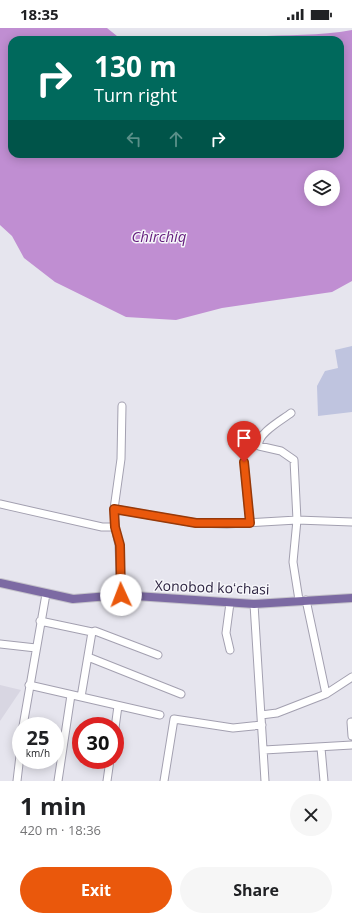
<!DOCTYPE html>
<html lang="en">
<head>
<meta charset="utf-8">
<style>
	body { margin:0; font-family:"Open Sans",sans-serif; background:#f6f6f6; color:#202124; height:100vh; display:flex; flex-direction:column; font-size:15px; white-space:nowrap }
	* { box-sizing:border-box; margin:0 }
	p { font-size:13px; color:#757577 }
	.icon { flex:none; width:22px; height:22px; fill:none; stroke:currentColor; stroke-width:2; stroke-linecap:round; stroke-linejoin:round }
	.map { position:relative; height:753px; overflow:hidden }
	.sheet { display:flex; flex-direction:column; background:#fff; flex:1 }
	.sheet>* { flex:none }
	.hud { position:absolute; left:8px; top:8px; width:336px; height:122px; border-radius:12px; box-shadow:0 2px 10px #0003; background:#00695c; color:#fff; overflow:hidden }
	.tools { position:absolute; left:304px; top:142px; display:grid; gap:8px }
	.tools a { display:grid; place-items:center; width:36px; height:36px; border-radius:50%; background:#fff; box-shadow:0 2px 10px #0003; font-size:20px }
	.speed { position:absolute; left:12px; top:689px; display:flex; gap:8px; font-size:20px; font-weight:700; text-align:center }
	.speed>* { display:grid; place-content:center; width:52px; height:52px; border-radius:50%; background:#fff; box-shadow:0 2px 10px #0003; line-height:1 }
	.speed small { font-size:10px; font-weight:400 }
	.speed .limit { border:6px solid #d22; background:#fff; color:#111 }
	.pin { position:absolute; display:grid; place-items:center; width:34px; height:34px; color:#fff; margin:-41px -17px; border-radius:50% 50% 50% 0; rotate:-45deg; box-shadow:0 0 4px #0007 }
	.pin .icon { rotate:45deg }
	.me { position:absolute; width:44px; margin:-22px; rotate:358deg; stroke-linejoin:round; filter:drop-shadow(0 0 3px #0008) }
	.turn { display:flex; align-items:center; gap:14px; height:84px; padding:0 20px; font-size:18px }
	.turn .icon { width:52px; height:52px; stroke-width:2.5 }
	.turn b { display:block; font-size:28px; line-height:34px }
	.lanes { display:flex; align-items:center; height:38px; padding:0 20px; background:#0003; justify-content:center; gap:20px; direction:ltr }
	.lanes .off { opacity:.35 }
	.round { display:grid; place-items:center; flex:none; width:42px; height:42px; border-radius:21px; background:#f6f6f6 }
	.head { display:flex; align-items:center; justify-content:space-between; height:68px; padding:0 20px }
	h1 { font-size:24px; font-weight:700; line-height:30px }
	.button { display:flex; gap:8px; margin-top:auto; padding:8px 20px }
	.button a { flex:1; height:46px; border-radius:24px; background:#ea580c; color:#fff; font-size:16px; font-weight:700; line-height:46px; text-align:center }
	.button a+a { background:#f6f6f6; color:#202124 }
	.status { display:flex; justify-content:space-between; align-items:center; height:28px; padding:0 20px; background:#fff; direction:ltr }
	.status svg { height:11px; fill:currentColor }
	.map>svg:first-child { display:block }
	.built { fill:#d8d6e2 }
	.green { fill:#bfc4df }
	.water { fill:#c08ed2; fill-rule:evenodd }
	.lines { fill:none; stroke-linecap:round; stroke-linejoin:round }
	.minor-casing { stroke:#a3a0b0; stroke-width:9 }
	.major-casing { stroke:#c4c2ca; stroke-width:10 }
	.minor { stroke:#fff; stroke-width:7 }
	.major { stroke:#7c6aa3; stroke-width:8 }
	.route-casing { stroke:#983908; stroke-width:10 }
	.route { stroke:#ea580c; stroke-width:7 }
	.labels { text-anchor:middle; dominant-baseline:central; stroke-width:3; stroke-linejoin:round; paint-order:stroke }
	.street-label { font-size:14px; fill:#2d2441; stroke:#f6f6fa }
	.water-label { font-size:15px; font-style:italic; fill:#641e7d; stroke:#f6f6fa }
</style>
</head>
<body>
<div class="status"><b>18:35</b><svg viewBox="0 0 49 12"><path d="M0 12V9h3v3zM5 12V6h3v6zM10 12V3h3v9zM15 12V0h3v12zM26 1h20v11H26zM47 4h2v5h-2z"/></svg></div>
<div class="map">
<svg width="352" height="753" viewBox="0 0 352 753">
	<rect width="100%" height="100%" fill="#e6e5ee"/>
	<!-- built -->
	<path class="built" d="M0,657L21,662L0,693Z"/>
	<!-- green -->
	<path class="green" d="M352,318V384L318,388L317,358L325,343L338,340L335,322Z"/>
	<!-- water -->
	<path class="water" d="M0,0H107L122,12H12V126H340V12H220C263,5 309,10 352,2V253L332,264L222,280L176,292L126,289L55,254L24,230L12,208L0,197ZM311,149H333V171H311Z"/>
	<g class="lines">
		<defs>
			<path id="minor" d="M291,385C282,392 256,406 259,418L281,423L294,432L297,492L293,534L299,572
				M244,434L250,495
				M0,476L102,499H115
				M114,481L196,495L227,496L297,492L352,494
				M121,567L119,517L115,499L114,481L121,431L122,378
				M306,572L326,666
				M230,575L226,605L230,622
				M254,576L265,753
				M40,593L92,604L95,603L158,627
				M0,616L36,620
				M88,629L181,666
				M29,657L160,687
				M81,669L92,604
				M261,687L277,685L326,666L352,649
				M351,694L352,708
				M23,698L46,566
				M115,700L118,678
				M321,720L324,753
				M264,722L352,717
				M17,753L21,719
				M58,753L71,667
				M107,753L110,732
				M164,753L174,691L233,700L262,697"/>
			<path id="major" d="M0,555L73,571L121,567L254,576L352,570"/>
		</defs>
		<!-- minor casing -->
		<use href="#minor" class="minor-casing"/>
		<!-- major casing -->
		<use href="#major" class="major-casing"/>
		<!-- minor -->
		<use href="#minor" class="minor"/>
		<!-- major -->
		<use href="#major" class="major"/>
	</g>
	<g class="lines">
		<defs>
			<path id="route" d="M121,567L120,517L115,499L114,481L196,495H250L244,434"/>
		</defs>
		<!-- route casing -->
		<use href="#route" class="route-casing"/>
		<!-- route -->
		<use href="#route" class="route"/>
	</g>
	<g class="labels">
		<!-- street labels -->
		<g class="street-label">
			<text transform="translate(212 559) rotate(2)">Xonobod koʻchasi</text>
		</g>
		<!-- water labels -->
		<g class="water-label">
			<text x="159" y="208">Chirchiq</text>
		</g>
	</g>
</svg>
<div class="tools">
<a><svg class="icon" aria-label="layers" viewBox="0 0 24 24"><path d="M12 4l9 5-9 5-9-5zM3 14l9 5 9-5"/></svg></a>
</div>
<div class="speed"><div>25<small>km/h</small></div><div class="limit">30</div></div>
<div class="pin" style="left:244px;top:434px;background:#d93025"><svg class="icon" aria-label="arrive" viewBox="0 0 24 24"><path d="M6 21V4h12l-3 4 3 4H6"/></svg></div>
<svg class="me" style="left:121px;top:567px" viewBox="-20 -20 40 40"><circle r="19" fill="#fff"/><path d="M0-13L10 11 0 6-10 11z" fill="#ea580c"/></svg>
<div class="hud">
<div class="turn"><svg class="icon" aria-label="right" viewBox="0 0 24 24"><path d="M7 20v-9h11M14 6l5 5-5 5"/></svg><div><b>130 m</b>Turn right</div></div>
<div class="lanes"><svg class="icon off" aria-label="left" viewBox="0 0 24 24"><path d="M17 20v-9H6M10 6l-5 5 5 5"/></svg><svg class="icon off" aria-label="ahead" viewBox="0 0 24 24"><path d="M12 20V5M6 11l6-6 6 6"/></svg><svg class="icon" aria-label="right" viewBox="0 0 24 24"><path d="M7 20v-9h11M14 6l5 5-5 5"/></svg></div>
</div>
</div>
<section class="sheet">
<div class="head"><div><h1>1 min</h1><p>420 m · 18:36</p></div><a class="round"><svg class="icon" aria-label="close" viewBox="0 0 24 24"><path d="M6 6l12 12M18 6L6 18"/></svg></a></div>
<div class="button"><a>Exit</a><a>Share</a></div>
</section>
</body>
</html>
